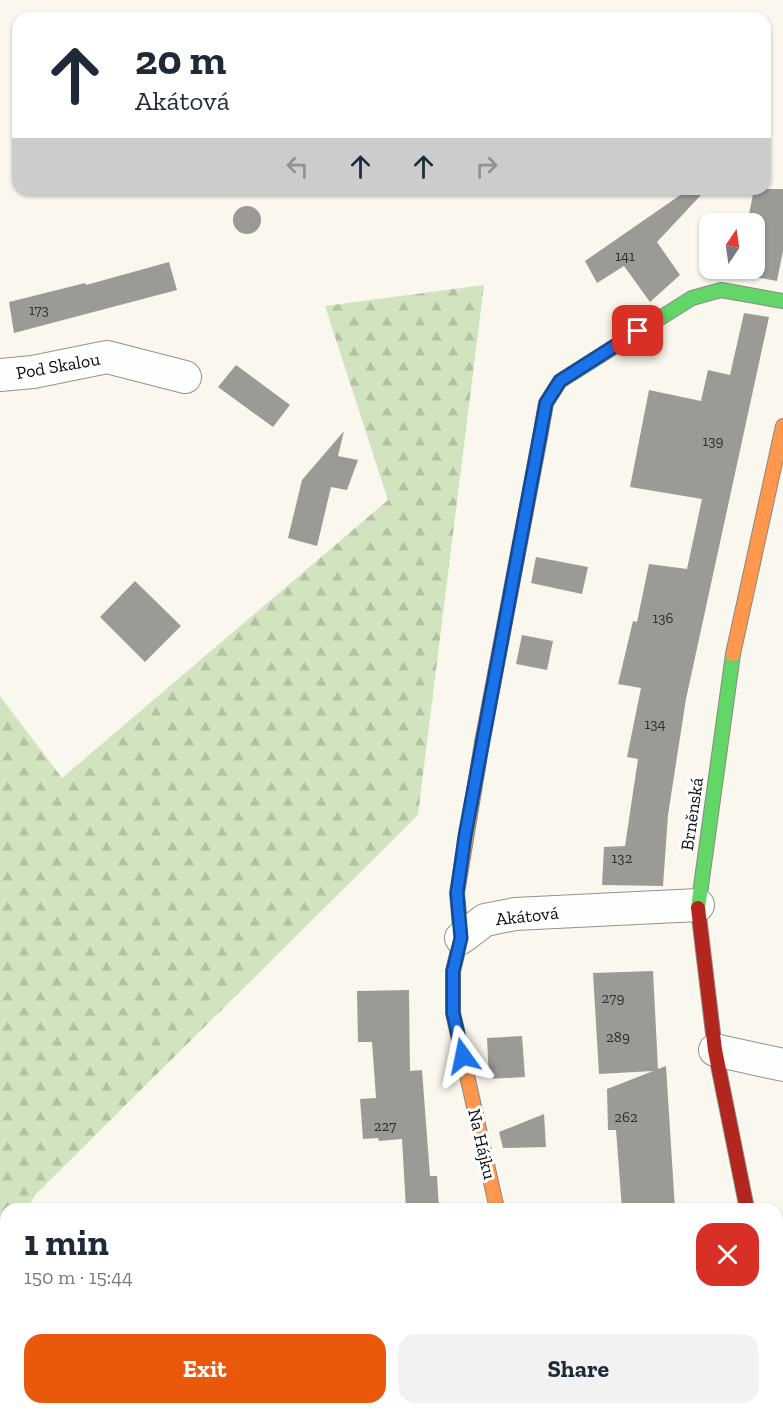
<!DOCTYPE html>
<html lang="en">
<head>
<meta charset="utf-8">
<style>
	body { margin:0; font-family:"Zilla Slab",serif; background:#f2f2f3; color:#1f2937; height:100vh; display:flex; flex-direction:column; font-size:22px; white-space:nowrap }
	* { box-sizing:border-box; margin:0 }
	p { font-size:20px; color:#747a83 }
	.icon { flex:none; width:33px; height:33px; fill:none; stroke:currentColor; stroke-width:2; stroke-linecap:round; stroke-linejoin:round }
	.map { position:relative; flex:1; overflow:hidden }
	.details { position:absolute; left:0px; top:1203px; width:783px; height:212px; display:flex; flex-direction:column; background:#fff; border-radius:18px 18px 0 0; box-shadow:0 2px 4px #0004 }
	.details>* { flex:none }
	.banner { position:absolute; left:12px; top:12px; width:759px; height:183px; border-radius:18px; box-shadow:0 2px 4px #0004; background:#fff; color:#1f2937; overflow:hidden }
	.needle { width:39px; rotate:13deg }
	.tools { position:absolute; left:699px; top:213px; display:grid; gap:12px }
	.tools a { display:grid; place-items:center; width:66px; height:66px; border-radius:12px; background:#fff; box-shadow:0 2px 4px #0004; font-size:30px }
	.pin { position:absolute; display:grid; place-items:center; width:51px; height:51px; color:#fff; margin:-26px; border-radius:12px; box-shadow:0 3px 9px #0006 }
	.me { position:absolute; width:66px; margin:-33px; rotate:348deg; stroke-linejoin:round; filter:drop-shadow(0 0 4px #0008) }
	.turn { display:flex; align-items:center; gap:21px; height:126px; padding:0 24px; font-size:27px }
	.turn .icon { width:78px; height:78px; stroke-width:2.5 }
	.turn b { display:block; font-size:42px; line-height:51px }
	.lanes { display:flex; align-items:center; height:57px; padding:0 24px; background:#0003; justify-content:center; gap:30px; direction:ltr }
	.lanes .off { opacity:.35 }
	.round { display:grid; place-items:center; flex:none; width:63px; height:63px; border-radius:18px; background:#f2f2f3 }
	.headline { display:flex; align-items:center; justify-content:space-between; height:102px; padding:0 24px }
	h1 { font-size:36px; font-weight:800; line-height:45px }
	.cta { display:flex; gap:12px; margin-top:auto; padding:12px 24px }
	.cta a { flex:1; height:69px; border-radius:18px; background:#ea580c; color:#fff; font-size:24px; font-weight:800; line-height:69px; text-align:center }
	.cta a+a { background:#f2f2f3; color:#1f2937 }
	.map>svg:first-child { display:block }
	.forest { fill:url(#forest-firs) }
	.building { fill:#9c9a95 }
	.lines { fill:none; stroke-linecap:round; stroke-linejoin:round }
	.street-casing { stroke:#93928d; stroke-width:34 }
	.fast-casing { stroke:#898884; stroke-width:16 }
	.slow-casing { stroke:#898884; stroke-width:16 }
	.jam-casing { stroke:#898884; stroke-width:16 }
	.street { stroke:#fefefc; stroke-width:32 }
	.fast { stroke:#63d668; stroke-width:14 }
	.slow { stroke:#ff974d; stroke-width:14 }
	.jam { stroke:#b3261e; stroke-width:14 }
	.route-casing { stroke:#114b97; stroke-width:15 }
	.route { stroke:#1a73e8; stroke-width:10 }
	.labels { text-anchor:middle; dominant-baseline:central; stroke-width:6; stroke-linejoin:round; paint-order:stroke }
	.number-label { font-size:15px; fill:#2f2f2e }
	.street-label { font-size:18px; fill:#0b0b0b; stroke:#fff }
</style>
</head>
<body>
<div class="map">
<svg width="783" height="1414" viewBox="0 0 783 1414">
	<defs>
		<pattern id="forest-firs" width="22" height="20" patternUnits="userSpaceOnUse" patternTransform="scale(1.5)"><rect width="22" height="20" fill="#d1e4bf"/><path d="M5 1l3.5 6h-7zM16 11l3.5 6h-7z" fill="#b2c2a3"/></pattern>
	</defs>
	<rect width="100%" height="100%" fill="#faf8ee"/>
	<!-- forest -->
	<path class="forest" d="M484,285L418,815L35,1195L27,1209H6V1243L0,1253V696L62,778L388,500L325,306Z"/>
	<!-- building -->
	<path class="building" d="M689,189H695L701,195L657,242L680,275L650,302L624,266L597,283L585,261Z
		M754,189H783V251L777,281L738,274L739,268H754V224H747Z
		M233 220a14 14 0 1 1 28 0a14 14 0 1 1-28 0Z
		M169,262L177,290L14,333L9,302L85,283L86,285Z
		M744,313L769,317L686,699L668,815L663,886L602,885L604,847L625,846L638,759L627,757L641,688L618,684L633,621L637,622L649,564L687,569L702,499L630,487L649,390L701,401L708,370L730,375Z
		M236,365L290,405L273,427L218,387Z
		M344,431L338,456L358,460L347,490L331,487L317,546L288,538L302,480Z
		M536,557L588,567L582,594L531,583Z
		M135,581L181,626L145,662L100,617Z
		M522,635L553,641L547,670L516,664Z
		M653,971L658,1069L666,1066L675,1209H622L616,1130H608L607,1089L653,1071L599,1074L593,973Z
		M409,990L410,1071L422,1070L430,1176H437L439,1209H406L402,1139L379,1141L378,1138L363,1139L360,1099L376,1098L372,1042H358L357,991Z
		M522,1036L525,1077L489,1079L487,1038Z
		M544,1114L546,1147L503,1148L499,1132Z"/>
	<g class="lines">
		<defs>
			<path id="street" d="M0,375L33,372L107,357L185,377
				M461,938L485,920L515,914L698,905
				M715,1050L783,1065
				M101,1408L102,1414
				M541,1408L542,1414"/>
			<path id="fast" d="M540,437L546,403L560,381L692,298L721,290L783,301
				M698,908L733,654
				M777,1357L783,1386"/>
			<path id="slow" d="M733,654L783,426
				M482,743L457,893L461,938L453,971V1013L497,1209"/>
			<path id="jam" d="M482,743L540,437
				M698,908L715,1050L747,1209"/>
		</defs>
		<!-- street casing -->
		<use href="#street" class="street-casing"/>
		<!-- fast casing -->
		<use href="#fast" class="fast-casing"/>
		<!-- slow casing -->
		<use href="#slow" class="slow-casing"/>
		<!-- jam casing -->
		<use href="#jam" class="jam-casing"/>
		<!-- street -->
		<use href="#street" class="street"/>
		<!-- fast -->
		<use href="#fast" class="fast"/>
		<!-- slow -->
		<use href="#slow" class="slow"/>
		<!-- jam -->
		<use href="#jam" class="jam"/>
	</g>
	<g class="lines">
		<defs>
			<path id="route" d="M463,1056L453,1013V971L461,938L457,893L465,836L546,403L560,381L638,331"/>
		</defs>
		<!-- route casing -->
		<use href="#route" class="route-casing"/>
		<!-- route -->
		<use href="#route" class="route"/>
	</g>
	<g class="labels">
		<!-- number labels -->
		<g class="number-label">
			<text x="625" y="256">141</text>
			<text x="39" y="310">173</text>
			<text x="713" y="441">139</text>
			<text x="663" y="618">136</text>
			<text x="655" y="724">134</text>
			<text x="622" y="858">132</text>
			<text x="613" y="998">279</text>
			<text x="618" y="1037">289</text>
			<text x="626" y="1117">262</text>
			<text x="385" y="1126">227</text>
		</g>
		<!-- street labels -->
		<g class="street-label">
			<text transform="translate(58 366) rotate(-10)">Pod Skalou</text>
			<text transform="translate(692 814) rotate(-82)">Brněnská</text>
			<text transform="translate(527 916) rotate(-6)">Akátová</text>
			<text transform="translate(482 1144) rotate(77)">Na Hájku</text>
		</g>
	</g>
</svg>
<div class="tools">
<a><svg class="needle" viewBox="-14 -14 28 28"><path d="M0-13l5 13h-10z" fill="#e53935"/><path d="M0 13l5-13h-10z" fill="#747a83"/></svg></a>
</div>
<div class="pin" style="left:638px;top:331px;background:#d93025"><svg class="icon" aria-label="arrive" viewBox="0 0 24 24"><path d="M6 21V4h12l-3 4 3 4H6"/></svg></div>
<svg class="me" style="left:463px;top:1056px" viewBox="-20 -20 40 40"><path d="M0-17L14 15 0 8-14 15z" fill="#1a73e8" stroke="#fff" stroke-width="4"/></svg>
<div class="banner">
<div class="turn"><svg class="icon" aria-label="ahead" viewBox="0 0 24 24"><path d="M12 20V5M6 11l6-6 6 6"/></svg><div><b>20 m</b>Akátová</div></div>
<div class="lanes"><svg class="icon off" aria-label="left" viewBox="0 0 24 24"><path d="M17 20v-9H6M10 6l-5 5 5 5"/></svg><svg class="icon" aria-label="ahead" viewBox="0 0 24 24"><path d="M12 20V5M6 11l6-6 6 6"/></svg><svg class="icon" aria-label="ahead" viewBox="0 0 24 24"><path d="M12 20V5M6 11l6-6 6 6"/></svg><svg class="icon off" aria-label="right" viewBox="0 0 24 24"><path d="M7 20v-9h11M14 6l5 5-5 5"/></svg></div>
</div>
<section class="details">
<div class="headline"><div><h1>1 min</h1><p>150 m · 15:44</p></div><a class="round" style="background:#d93025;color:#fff"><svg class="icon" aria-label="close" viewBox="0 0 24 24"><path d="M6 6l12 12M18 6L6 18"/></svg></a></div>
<div class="cta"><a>Exit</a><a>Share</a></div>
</section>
</div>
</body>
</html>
